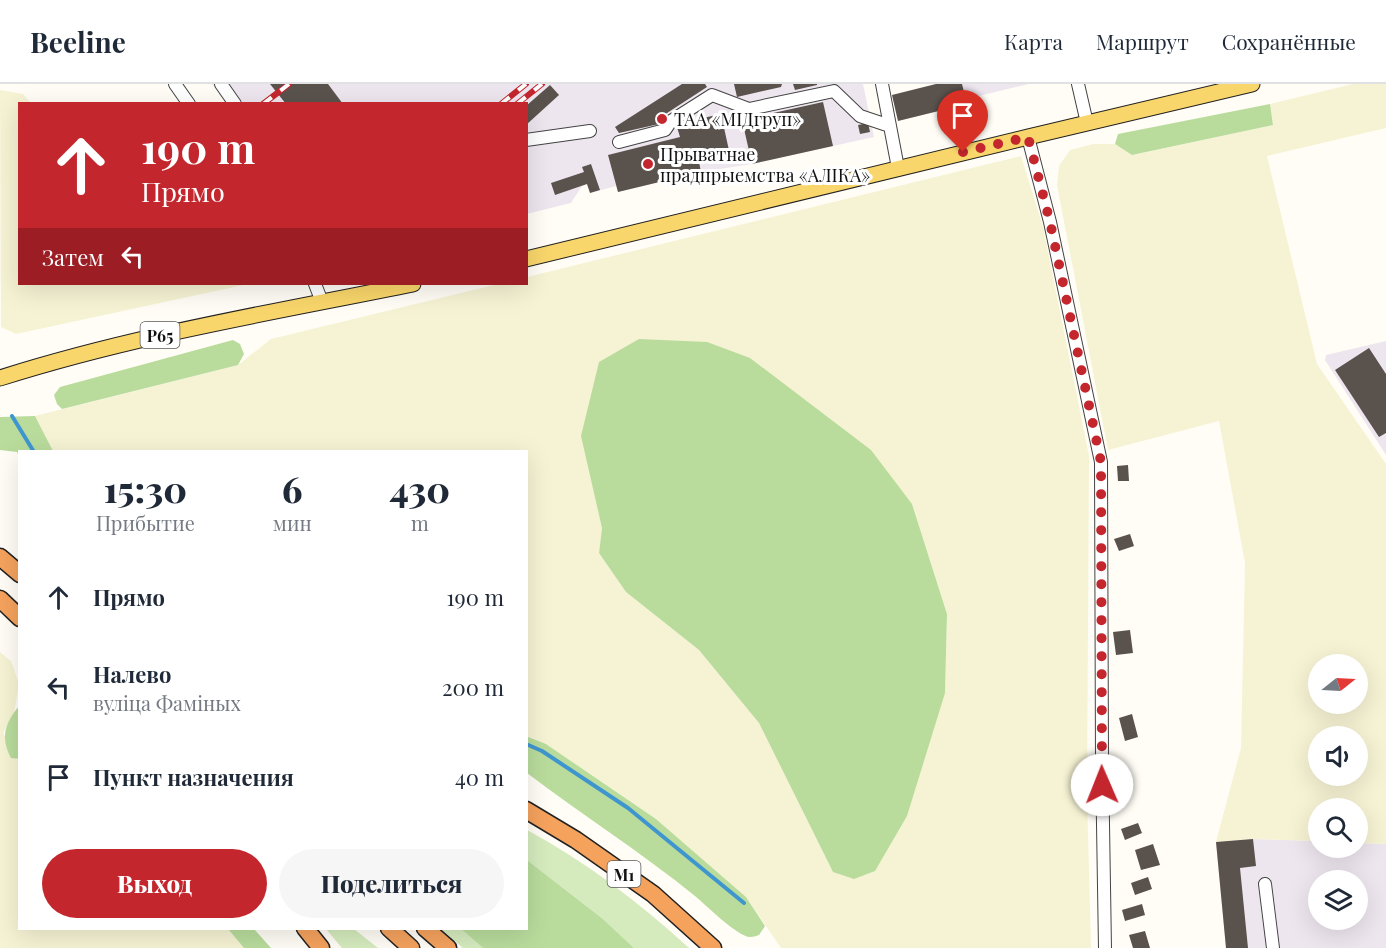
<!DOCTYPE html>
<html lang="ru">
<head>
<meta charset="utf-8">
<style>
	body { margin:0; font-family:"Playfair Display",serif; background:#f6f6f7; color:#1f2937; height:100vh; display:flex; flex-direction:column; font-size:22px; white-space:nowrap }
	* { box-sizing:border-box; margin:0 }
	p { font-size:20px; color:#747a83 }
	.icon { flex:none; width:33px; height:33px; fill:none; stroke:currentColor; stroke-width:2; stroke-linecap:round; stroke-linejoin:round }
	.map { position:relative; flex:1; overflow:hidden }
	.side { position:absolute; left:18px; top:366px; width:510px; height:480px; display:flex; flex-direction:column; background:#fff; border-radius:0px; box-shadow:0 6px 24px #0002 }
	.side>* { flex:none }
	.guide { position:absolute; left:18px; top:18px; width:510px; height:183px; border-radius:0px; box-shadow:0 6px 24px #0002; background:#c4262e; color:#fff; overflow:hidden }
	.needle { width:39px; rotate:72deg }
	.tools { position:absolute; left:1308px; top:570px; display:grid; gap:12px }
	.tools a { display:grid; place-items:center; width:60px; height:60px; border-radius:50%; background:#fff; box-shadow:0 6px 24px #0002; font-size:30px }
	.pin { position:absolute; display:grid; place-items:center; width:51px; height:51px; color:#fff; margin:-62px -26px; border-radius:50% 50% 50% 0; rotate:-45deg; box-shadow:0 0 6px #0007 }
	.pin .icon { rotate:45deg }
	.me { position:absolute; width:66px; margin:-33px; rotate:359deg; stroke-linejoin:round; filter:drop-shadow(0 0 4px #0008) }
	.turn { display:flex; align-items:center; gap:21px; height:126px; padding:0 24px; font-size:27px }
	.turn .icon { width:78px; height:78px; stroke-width:2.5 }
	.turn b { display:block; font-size:42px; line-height:51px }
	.then { display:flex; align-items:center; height:57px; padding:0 24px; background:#0003; gap:12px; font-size:22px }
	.eta { display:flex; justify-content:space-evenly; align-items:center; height:102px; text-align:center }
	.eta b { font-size:36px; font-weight:800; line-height:42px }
	.primary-button { display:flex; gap:12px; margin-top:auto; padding:12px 24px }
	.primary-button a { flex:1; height:69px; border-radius:36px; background:#c4262e; color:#fff; font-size:24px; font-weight:800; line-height:69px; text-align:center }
	.primary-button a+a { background:#f6f6f7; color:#1f2937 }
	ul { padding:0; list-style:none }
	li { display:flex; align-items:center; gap:18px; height:90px; padding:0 24px }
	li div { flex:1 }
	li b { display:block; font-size:22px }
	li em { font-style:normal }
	header { display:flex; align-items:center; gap:36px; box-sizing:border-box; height:84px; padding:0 30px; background:#fff; border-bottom:2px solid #e0e1e3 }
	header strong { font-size:28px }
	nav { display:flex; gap:33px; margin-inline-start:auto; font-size:21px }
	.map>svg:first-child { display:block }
	.industrial { fill:#eee6ef; fill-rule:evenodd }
	.farmland { fill:#f6f3d4; fill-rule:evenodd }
	.green { fill:#d5ebbd }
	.forest { fill:#b9dc9c }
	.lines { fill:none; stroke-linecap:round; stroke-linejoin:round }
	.stream { stroke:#3f96cf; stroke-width:4 }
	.building { fill:#5a524d }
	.minor-casing { stroke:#444; stroke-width:14 }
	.major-casing { stroke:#222; stroke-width:17 }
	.highway-casing { stroke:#222; stroke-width:19 }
	.minor { stroke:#fff; stroke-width:12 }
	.major { stroke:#f9d66b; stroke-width:15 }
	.highway { stroke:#f5a25d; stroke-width:16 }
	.rail-casing { stroke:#c4262e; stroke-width:6 }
	.rail { stroke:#fff; stroke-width:4; stroke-dasharray:11; stroke-linecap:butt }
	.route { stroke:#c4262e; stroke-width:10; stroke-dasharray:0 18 }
	.poi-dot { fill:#c4262e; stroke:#fff; stroke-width:2 }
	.labels { text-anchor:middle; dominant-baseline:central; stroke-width:6; stroke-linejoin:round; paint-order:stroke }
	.shield { fill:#fff; stroke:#585858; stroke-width:1.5 }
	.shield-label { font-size:16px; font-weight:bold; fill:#111 }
	.poi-label { font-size:18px; fill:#111; stroke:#fff; text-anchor:start }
</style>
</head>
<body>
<header>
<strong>Beeline</strong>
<nav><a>Карта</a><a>Маршрут</a><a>Сохранённые</a></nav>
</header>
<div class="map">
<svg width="1386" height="864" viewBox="0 0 1386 864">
	<rect width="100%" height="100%" fill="#fffdf5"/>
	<!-- industrial -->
	<path class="industrial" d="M212,0H863L874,53L752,80L701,88L618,108L616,102L590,109L587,100L582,102L571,119L527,130L526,20L226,19Z
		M936,0H1029L966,15L967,20L898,37L892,11Z
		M1386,257V371L1325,276L1326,271Z
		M1254,755L1318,757V764H1358V759L1386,760V864H1226L1216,758ZM1318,796H1358V836H1318Z"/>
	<!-- farmland -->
	<path class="farmland" d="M1353,0H1386V44L1267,72L1317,280L1386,380V760L1358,759V724H1318V757L1254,755L1216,758L1241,664L1245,479L1219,337L1108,366L1057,101L1059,82L1070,66L1093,60H1115L1133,71L1273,41L1270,20ZM1318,580H1358V620H1318ZM1318,652H1358V692H1318Z
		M0,6L23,10L31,19L20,20V200H248L16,250L1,243Z
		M1021,72L1043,143L1089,372L1087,710L1091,864H781L746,813L656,735L546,660L527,652L526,368L53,367L35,332L238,281L271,255L498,200H526L527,193ZM912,420L947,530L945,609L833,788L759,639L699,566L626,508L599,469L602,444Z
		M0,568L11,577L19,600L14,629L3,649L17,676L19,675L20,844L228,845L244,864H0Z"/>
	<!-- green -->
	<path class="green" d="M527,746C586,778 639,818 689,864H634L603,835L527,776Z
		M326,845H354L378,864H342Z
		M441,845H461L483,864H463Z"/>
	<!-- forest -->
	<path class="forest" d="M1270,20L1273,41L1132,71L1115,60L1118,50Z
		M639,255L707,258L750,274L871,366L912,420L947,530L945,609L907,732L875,787L854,795L833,788L759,639L699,566L626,508L599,469L602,444L581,352L599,278Z
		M233,256L240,260L244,270L238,281L62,325L57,320L54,311L60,303Z
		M35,332L53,367L20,368L19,372L17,368L0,366V333Z
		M19,622L20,675L11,674C0,654 5,639 19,622Z
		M526,652L546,660L656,735L746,813L765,842L759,851C756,852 753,853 750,853C738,853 706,821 695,812C641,768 582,731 527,689Z
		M527,776L603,835L634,864H483L461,845L526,844Z
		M228,845H254L271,864H244Z"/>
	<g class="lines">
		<!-- stream -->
		<path class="stream" d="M12,332L34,368
			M526,660L542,667L628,724L744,819"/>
	</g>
	<!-- building -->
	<path class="building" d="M270,0H328L343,20H286Z
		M682,0H705L707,3L664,31L659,40L619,49L615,43Z
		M734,0H782L781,3L737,13Z
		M793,0H817V1L795,6Z
		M936,0H962L967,20L898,37L892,11Z
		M550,1L559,11L526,41V22Z
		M823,18L833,62L752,80L742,36Z
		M721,30L730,71L699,78L701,88L618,108L608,71L680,53L676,40Z
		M868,39L870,48L860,50L858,41Z
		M591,80L600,106L590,109L587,100L555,111L551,99L584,88L582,83Z
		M1369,264L1386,290V349L1379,353L1335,286Z
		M1128,381L1129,397H1118L1117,382Z
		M1130,450L1134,462L1119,467L1114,455Z
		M1130,546L1133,569L1116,571L1113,548Z
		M1132,630L1138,653L1125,657L1119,634Z
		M1138,739L1142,749L1125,756L1121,745Z
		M1253,755L1256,782L1240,784L1248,864H1226L1216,758Z
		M1153,760L1160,781L1141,786L1135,766Z
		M1148,793L1152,805L1135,811L1131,799Z
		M1142,820L1145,831L1125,837L1122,826Z
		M1145,847L1150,864H1133L1129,851Z"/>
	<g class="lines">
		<defs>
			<path id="minor" d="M175,0L189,20
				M221,0L235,20
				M882,0L898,84
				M1078,0L1087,39
				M1028,53L1050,138L1101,378L1102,678L1105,864
				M526,56L590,47
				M619,58L665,46L671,37L712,11L749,25L834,7L860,32L890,42
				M315,200L322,218
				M1265,800L1273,864"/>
			<path id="major" d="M526,175L1028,53L1252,0
				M0,294C135,251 275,228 413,200"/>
			<path id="highway" d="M0,473L20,490
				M0,515L20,534
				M526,726L576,756L653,810L713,864
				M305,844L321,864
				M389,844L411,864
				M425,844L448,864"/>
		</defs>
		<!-- minor casing -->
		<use href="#minor" class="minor-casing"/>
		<!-- major casing -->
		<use href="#major" class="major-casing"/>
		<!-- highway casing -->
		<use href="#highway" class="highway-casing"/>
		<!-- minor -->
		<use href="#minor" class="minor"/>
		<!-- major -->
		<use href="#major" class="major"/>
		<!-- highway -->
		<use href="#highway" class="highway"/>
		<defs>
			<path id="rail" d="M263,20L289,0
				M501,20L526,0
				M517,20L542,0"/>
		</defs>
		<!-- rail casing -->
		<use href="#rail" class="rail-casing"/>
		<!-- rail -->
		<use href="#rail" class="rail"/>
	</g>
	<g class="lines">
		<!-- route -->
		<path class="route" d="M963,68L1028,53L1050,138L1101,378L1102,701"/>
	</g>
	<!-- markers -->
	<g class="poi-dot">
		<circle cx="662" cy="35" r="6"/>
		<circle cx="648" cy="80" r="6"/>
	</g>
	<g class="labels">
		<!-- shield labels -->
		<g class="shield">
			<rect x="140.5" y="238" width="39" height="26" rx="4.5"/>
			<rect x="607.5" y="777" width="33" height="26" rx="4.5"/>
		</g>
		<g class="shield-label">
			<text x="160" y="251">Р65</text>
			<text x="624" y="790">М1</text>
		</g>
		<!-- poi labels -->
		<g class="poi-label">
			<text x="674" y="35">ТАА «МІДгруп»</text>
			<text x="660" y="70">Прыватнае<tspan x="660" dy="21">прадпрыемства «АЛІКА»</tspan></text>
		</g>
	</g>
</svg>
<div class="tools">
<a><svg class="needle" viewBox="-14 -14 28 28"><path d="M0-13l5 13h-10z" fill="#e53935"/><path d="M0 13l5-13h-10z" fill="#747a83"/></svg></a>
<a><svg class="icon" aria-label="sound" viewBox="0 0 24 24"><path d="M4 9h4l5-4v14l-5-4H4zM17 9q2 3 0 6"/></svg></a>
<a><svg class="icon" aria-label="search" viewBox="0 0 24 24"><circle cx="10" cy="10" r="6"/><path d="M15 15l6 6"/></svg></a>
<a><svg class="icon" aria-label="layers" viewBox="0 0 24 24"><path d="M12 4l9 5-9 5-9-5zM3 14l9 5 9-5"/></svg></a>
</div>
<div class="pin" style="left:963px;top:68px;background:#d93025"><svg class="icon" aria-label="arrive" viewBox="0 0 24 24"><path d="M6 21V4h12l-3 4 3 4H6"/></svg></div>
<svg class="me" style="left:1102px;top:701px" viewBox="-20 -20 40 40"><circle r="19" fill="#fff"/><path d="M0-13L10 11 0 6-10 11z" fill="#c4262e"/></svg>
<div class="guide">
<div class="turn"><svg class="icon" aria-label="ahead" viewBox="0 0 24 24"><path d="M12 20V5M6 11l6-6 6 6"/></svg><div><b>190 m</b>Прямо</div></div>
<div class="then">Затем<svg class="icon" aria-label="left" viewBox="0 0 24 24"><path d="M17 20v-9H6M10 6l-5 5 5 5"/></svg></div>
</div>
<section class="side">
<div class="eta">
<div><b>15:30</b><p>Прибытие</p></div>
<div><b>6</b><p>мин</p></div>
<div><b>430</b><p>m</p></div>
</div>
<ul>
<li><svg class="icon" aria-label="ahead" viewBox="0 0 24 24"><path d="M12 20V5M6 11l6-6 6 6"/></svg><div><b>Прямо</b></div><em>190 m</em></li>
<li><svg class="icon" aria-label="left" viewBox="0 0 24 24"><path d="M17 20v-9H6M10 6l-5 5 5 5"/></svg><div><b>Налево</b><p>вуліца Фаміных</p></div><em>200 m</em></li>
<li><svg class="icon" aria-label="arrive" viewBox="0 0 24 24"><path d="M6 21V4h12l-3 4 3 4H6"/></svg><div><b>Пункт назначения</b></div><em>40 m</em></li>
</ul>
<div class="primary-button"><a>Выход</a><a>Поделиться</a></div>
</section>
</div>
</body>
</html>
